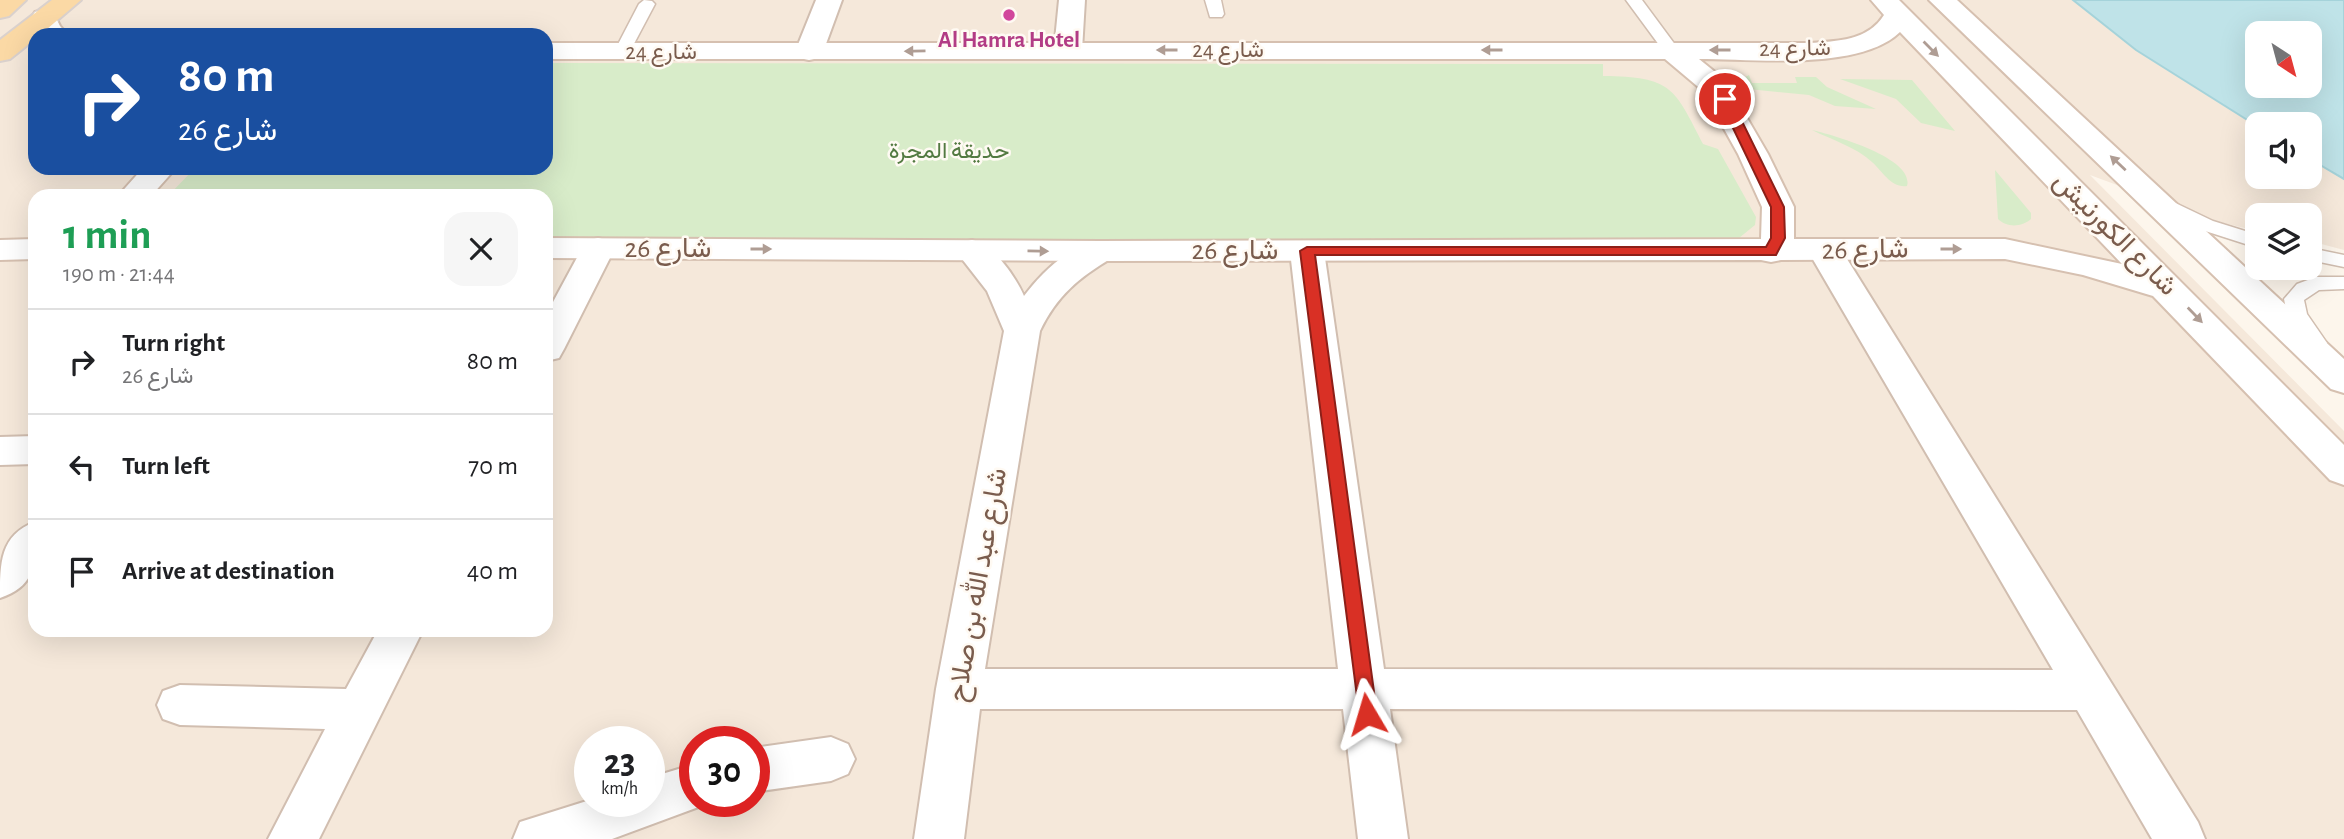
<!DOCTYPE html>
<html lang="en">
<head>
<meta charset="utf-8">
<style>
	body { margin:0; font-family:"Alegreya Sans",Vazirmatn,sans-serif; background:#f6f6f6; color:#202124; height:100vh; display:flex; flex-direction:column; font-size:26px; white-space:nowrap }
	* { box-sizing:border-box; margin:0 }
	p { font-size:23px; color:#757577 }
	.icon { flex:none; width:38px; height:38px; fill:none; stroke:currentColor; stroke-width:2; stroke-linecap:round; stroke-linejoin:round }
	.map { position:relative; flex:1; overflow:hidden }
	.details { position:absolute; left:28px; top:189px; width:525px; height:448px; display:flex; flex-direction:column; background:#fff; border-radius:21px; box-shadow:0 7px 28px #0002 }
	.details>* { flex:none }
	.guide { position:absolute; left:28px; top:28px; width:525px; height:147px; border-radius:21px; box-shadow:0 7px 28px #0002; background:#1a4fa0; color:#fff; overflow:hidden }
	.needle { width:46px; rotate:144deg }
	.fabs { position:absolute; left:2245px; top:21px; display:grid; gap:14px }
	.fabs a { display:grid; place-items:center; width:77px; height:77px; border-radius:14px; background:#fff; box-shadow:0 7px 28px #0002; font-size:35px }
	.speed { position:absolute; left:574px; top:726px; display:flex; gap:14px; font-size:35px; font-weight:700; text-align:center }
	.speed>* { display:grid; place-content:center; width:91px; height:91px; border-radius:50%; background:#fff; box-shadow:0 7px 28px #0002; line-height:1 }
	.speed small { font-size:18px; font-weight:400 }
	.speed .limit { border:10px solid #d22; background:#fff; color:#111 }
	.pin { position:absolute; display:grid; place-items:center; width:60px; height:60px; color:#fff; margin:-30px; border:4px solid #fff; border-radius:50%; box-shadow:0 2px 7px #0007 }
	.me { position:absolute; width:77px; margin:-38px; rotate:353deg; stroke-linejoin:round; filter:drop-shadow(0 0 5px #0008) }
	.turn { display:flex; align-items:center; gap:24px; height:147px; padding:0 35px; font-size:32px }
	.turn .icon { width:91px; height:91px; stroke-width:2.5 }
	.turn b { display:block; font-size:49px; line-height:60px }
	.round { display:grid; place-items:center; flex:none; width:74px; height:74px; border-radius:21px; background:#f6f6f6 }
	.headline { display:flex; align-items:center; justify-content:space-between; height:119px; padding:0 35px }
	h1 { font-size:42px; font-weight:700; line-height:52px; color:#1e9e55 }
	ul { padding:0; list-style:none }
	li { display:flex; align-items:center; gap:21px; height:105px; padding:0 35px; border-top:2px solid #e0e0e0 }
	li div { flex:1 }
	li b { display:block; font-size:26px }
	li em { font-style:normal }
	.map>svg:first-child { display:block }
	.residential { fill:#f5e8da; fill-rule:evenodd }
	.green { fill:#d8ecc9 }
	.water { fill:#bfe3e8; stroke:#a5d3da; stroke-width:2; fill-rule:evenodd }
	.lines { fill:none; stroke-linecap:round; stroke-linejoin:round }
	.lane-casing { stroke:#d1beb0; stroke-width:3 }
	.street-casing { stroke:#d1beb0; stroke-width:4 }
	.secondary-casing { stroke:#d6c0b0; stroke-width:4 }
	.primary-casing { stroke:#dad1cd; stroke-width:4 }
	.lane { fill:#fff; fill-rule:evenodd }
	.street { fill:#fff; fill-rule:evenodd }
	.secondary { fill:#fff; fill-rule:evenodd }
	.primary { fill:#fbd9a5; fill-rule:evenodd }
	.oneway { fill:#af9d94 }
	.route { fill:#d93025; stroke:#8d1f18; stroke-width:2 }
	.hotel-dot { fill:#d1479c; stroke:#fffaf3; stroke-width:2.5 }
	.labels { text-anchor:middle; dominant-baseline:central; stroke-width:5; stroke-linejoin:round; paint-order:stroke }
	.far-hotel-label { font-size:23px; font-weight:bold; fill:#b23c85; stroke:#fffaf3 }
	.far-street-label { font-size:23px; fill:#7a5c4d; stroke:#fffaf3 }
	.far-park-label { font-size:23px; fill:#537a41; stroke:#fffaf3 }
	.street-label { font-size:28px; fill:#7a5c4d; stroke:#fffaf3 }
</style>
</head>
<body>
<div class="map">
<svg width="2344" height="839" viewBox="0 0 2344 839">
	<rect width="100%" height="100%" fill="#fdf6ec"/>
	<!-- residential -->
	<path class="residential" d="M0,0H2073L2136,50L2257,126L2258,177H2310V159L2344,179V250L2310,241V215H2258L2257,231L2211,220L2090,175L2344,431V839H0ZM35,35H546V168H35ZM35,196H546V630H35ZM590,742H649V802H590ZM695,742H754V802H695Z"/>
	<!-- green -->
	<path class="green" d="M546,63L1603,64V76C1672,77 1674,87 1703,144L1718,149L1756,217L1755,225L1739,238L1710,241L546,238V196H168L195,168H546Z
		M1749,75L1752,83H1797L1795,77H1816L1827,87L1876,109L1835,106L1809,95L1738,88L1736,82Z
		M1840,79L1912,80L1955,131L1921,123L1896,99Z
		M1812,130C1833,135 1915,158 1907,186C1891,188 1883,172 1872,162C1856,147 1832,140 1812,130Z
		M1995,170L2031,213V219C2022,227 2007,228 1998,219Z"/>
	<!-- water -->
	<path class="water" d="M2073,0H2344V179L2310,159V124L2257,126L2136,50ZM2258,33H2310V86H2258Z"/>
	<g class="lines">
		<defs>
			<path id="lane" d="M644,0L652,1L655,4L628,55H616L614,52L639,4Z
				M1205,0H1221L1224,14L1222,17H1210Z
				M1626,0H1642L1679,50L1677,53H1665Z
				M2167,199L2213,221L2258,235V248L2199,229L2160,209L2158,205Z
				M2310,248L2344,255V267L2310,260Z
				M2316,277H2344V289L2319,290L2304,300L2307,314L2327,343L2324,348H2308L2287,314L2284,299L2297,284Z"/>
			<path id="street" d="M816,0H842L823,52L819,58L809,60L799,58L795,52Z
				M1059,0H1085L1082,50L1078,56L1068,58L1058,56L1054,50Z
				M598,238L610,241L615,248L564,349L559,358L546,361V315L586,241Z
				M972,240C994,245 1015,276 1024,296C1043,271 1078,235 1112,244L1117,251L1112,258C1079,277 1056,297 1040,331L985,669H1338L1290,251L1295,244L1307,241L1319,244L1324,251L1384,669L2053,670L1808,251L1813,244L1825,241L1837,244L1842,251L2198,822L2205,839H2152L2077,710L1390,709L1408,839H1358L1343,709H980L964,839H914L936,689L1004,331L987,291L955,250L960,243Z
				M35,436V464L0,465V437Z
				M35,522C35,557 40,585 0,598C0,563 0,535 35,522Z
				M378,630H423L319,839H268L325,729L180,725L163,719L157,705L163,691L180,685L346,689Z
				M831,737L848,744L855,759L848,774L831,781L754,792V748Z
				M695,764V802H712L612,839H513L520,822L590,800L649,802V778Z"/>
			<path id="secondary" d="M1871,0H1899L2344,445V485L2330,480L2153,296L2083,275L2005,259L1781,260L1771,262L1761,260L1100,261L546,258V238L1100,241L1761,239L1762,207L1738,154L1703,91L1665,59H546V43H1810C1837,41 1868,41 1884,15ZM1900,32L2122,264L2005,239H1794V207L1768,154L1725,80L1699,59C1754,59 1860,71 1900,32Z
				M1929,0H1957L2344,359V393L2331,389Z
				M44,10L53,12L60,26L68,35H37L31,18L35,12Z
				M143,168H176L151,196H118Z
				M35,239V259L0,260V240Z"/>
			<path id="primary" d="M0,0H26L9,16L0,18Z
				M52,0H81L40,35H35V39L10,59L0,61V40Z"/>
		</defs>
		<!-- lane casing -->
		<use href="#lane" class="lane-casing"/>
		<!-- street casing -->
		<use href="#street" class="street-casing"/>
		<!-- secondary casing -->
		<use href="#secondary" class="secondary-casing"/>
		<!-- primary casing -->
		<use href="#primary" class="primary-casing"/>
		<!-- lane -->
		<use href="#lane" class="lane"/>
		<!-- street -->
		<use href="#street" class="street"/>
		<!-- secondary -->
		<use href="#secondary" class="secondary"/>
		<!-- primary -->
		<use href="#primary" class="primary"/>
	</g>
	<!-- one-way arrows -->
	<defs><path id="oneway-solid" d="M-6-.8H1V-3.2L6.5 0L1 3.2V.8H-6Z" transform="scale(1.75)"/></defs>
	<g class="oneway">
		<use href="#oneway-solid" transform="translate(1931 49) rotate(45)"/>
		<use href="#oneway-solid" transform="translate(1167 50) rotate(-180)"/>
		<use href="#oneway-solid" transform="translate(1492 50) rotate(180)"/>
		<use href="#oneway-solid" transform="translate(1720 50) rotate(-180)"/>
		<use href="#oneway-solid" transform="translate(915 51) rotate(179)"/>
		<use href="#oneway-solid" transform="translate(2118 163) rotate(-137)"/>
		<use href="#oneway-solid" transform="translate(761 249)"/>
		<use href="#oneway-solid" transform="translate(1951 249)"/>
		<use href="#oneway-solid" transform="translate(1038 251) rotate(1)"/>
		<use href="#oneway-solid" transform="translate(2195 315) rotate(46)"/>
	</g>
	<!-- route -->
	<path class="route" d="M1725,96L1731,99L1784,207L1785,238L1776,255H1315L1377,714L1374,720L1367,723L1360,720L1300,251L1307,247H1766L1771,238V207L1719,99Z"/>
	<!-- markers -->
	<circle class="hotel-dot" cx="1009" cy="15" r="7"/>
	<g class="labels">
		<!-- far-hotel labels -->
		<g class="far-hotel-label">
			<text x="1009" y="40">Al Hamra Hotel</text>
		</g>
		<!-- far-street labels -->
		<g class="far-street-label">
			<text transform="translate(1795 49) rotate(-1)">شارع 24</text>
			<text x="1228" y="50">شارع 24</text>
			<text x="661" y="52">شارع 24</text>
		</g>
		<!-- far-park labels -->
		<g class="far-park-label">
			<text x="949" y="151">حديقة المجرة</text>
		</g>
		<!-- street labels -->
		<g class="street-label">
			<text transform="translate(2115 234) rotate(45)">شارع الكورنيش</text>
			<text x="668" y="249">شارع 26</text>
			<text transform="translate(1865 250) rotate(-1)">شارع 26</text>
			<text x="1235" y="251">شارع 26</text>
			<text transform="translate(978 585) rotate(-80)">شارع عبد الله بن صلاح</text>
		</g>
	</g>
</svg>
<div class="fabs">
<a><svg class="needle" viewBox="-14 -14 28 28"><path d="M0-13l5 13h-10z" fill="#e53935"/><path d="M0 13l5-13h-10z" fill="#757577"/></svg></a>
<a><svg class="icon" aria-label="sound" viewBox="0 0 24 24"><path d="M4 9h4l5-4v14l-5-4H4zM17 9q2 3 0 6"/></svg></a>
<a><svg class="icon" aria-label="layers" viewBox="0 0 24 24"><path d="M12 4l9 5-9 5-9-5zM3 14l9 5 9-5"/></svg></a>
</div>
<div class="speed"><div>23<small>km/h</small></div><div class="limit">30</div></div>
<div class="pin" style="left:1725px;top:99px;background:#d93025"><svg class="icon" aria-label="arrive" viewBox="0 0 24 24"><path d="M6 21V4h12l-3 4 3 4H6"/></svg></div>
<svg class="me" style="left:1367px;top:714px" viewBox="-20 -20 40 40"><path d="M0-17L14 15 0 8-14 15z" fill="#d93025" stroke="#fff" stroke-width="4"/></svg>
<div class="guide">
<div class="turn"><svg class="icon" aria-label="right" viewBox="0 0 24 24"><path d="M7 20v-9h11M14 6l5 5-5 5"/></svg><div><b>80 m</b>شارع 26</div></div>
</div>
<section class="details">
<div class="headline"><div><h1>1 min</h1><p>190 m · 21:44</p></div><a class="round"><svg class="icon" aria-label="close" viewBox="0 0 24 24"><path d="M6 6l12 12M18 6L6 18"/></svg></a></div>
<ul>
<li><svg class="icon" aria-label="right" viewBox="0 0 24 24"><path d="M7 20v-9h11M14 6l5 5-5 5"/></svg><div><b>Turn right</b><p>شارع 26</p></div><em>80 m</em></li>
<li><svg class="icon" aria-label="left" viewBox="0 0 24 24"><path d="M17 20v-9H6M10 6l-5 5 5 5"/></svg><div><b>Turn left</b></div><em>70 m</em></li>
<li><svg class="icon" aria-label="arrive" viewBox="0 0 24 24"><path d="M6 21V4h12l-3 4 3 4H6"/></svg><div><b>Arrive at destination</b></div><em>40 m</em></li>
</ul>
</section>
</div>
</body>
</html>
